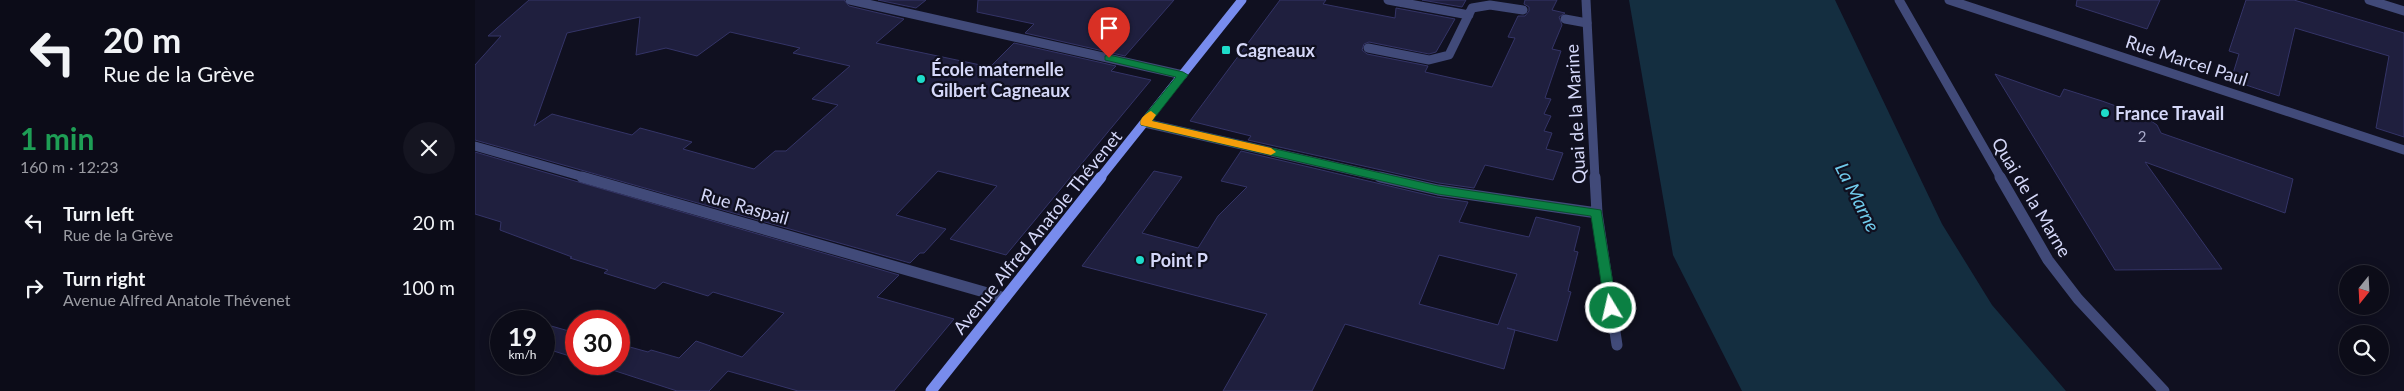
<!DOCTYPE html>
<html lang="en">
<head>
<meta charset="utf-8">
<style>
	body { margin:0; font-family:Lato,sans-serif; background:#151521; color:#f1f3f6; height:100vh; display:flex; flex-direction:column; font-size:19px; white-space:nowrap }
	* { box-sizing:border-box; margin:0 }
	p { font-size:16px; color:#9a9ba2 }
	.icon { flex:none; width:28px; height:28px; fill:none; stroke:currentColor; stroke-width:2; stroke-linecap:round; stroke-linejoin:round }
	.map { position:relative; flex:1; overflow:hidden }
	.panel { display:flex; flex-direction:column; background:#0c0c18; width:475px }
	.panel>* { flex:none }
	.banner { background:#0c0c18; color:#f1f3f6; overflow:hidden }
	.needle { width:32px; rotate:198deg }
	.controls { position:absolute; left:1864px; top:265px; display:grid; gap:10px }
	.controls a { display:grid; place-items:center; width:50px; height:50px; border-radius:50%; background:#0c0c18; box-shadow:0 2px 12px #0003,0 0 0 1px #2c2c37; font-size:25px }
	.speed { position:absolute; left:15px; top:310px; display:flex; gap:10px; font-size:25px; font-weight:700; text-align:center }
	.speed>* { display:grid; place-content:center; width:65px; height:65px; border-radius:50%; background:#0c0c18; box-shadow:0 2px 12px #0003,0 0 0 1px #2c2c37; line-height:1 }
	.speed small { font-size:12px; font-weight:400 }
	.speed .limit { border:8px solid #d22; background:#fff; color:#111 }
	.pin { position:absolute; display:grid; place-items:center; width:42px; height:42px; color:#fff; margin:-51px -21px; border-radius:50% 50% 50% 0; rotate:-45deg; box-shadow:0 0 5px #0007 }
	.pin .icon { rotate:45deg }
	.me { position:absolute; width:55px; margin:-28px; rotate:351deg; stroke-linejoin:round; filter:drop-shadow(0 0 4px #0008) }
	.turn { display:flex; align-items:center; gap:18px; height:105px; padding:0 20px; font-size:22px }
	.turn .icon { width:65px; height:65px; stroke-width:2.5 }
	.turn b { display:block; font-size:35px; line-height:42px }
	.round { display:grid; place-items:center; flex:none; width:52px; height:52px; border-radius:26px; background:#151521 }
	.summary { display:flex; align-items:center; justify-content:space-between; height:85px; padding:0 20px }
	h1 { font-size:30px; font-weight:700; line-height:38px; color:#1e9e55 }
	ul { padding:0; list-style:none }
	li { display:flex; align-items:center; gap:15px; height:65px; padding:0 20px }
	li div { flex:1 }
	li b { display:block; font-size:19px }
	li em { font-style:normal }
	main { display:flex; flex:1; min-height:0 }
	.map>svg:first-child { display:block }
	.water { fill:#142e40 }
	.building { fill:#1f1f3e; stroke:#343467; fill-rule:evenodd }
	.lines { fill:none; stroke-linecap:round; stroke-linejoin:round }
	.service { stroke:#414a79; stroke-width:9 }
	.minor-far1 { stroke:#414a79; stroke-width:9 }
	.minor { stroke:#414a79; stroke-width:11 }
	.tertiary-far1 { stroke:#414a79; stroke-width:9 }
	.tertiary { stroke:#414a79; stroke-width:11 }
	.secondary-far1 { stroke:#788ced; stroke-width:9 }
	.secondary { stroke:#788ced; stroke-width:11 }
	.route { fill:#0b8043; stroke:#07532c }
	.slow { fill:#f59e0b }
	.poi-dot { fill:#1edcca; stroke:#101020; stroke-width:2 }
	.labels { text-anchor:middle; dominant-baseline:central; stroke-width:4.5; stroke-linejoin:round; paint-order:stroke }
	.number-label { font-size:15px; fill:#a8aaca }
	.poi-label { font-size:18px; font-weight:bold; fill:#d5d8f9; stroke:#101020; text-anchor:start }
	.street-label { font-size:18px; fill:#d5d8f9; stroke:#101020 }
	.water-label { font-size:19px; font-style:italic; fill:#70cbec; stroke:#101020 }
</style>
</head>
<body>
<main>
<section class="panel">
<div class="banner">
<div class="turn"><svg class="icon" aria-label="left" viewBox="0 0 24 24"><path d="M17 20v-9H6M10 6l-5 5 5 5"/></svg><div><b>20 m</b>Rue de la Grève</div></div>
</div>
<div class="summary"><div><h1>1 min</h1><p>160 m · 12:23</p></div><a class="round"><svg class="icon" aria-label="close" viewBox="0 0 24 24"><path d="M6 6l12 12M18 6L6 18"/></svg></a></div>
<ul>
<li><svg class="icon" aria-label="left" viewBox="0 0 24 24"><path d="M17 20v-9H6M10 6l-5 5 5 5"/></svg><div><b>Turn left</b><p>Rue de la Grève</p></div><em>20 m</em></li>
<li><svg class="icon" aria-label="right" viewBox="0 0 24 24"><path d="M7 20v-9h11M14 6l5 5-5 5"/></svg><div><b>Turn right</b><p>Avenue Alfred Anatole Thévenet</p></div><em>100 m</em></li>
</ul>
</section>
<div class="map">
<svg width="1929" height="391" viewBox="0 0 1929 391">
	<rect width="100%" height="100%" fill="#101020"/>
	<!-- water -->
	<path class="water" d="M1154,0H1360L1467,224L1517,305L1591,391H1267L1198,255Z"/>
	<!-- building -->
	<path class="building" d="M54,0H369L374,6L429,19L401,43L515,67L539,43L641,66L636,71L676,80L531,255L475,239L522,186L463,171L421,215L471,229L449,253H445L435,263L0,140V65L26,36H13ZM165,17L161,55L191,48L222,56L255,32L325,48L318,53L375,66L337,99L363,105L311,151H300L279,169L208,149L217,142L165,128L157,135L77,114L59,126L92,33Z
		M403,0H451L441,8Z
		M503,0H699L650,56L550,33L559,24L502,12Z
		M805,0H851L848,4L920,18L921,8L980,19L961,52L954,54L894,42L889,44L887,50L892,54L953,66L950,72L1017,87L1040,38L1033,37L1043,16H1050L1054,11V7L1049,4L1050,0H1082L1077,10L1090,13L1084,17L1087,25L1077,49L1086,51L1070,98L1076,99L1069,114L1076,116L1069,131L1077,133L1071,149L1088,153L1078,180L1010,165L999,188L964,183L773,140L776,136L715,121Z
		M947,0H991L987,7Z
		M1602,0H1685L1672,29L1601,6Z
		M1771,0H1819L1929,33V137L1901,128L1914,56L1820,28L1804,96L1756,80L1764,54L1754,51Z
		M1520,74L1585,97L1589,89L1627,101L1669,116L1682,125L1686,133L1818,179L1810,213L1670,162L1747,269L1640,270Z
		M766,151L961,197L993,202L984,222L1054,237L1061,217L1105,227L1099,251L1103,252L1093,291L1096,292L1082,341L1032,328L1040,330L1029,369L870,324L837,391H748L792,314L607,266L679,171L707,177L667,233L723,248L743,216L772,187L746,181ZM964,255L1042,274L1023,325L944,304Z
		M0,152L424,275L402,297L479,319L419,391H323L253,371L234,391H202L119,364H144V344L173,352L176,350L204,358L221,341L267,357L309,313L238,292L233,296L188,282L180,289L129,273L133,270L95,258L97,257L25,230L26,222L0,214Z
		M69,324L101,333V358L69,348Z"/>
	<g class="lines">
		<!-- service -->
		<path class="service" d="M913,0L994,15
			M1894,0L1929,11
			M1090,19L1112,23
			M893,48L954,60L974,55L997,8L1015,5L1048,10"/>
		<!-- minor-far1 -->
		<path class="minor-far1" d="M375,0L708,75
			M1111,0L1120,178
			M1474,0L1929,150
			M670,123L911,178
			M0,146L112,178"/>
		<!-- minor -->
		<path class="minor" d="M107,177L530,298
			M905,177L963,190L1122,213
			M1120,177L1122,213L1142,345"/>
		<!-- tertiary-far1 -->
		<path class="tertiary-far1" d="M1424,0L1526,178"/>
		<!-- tertiary -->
		<path class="tertiary" d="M1525,177L1573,260L1603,299L1689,391"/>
		<!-- secondary-far1 -->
		<path class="secondary-far1" d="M625,178L767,0"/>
		<!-- secondary -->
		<path class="secondary" d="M456,391L626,177"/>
	</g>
	<!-- route -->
	<path class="route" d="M634,55L708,72L713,75L677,121L963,186L1126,210L1142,308L1136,312L1130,308L1116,216L963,194L666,125V120L701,77L630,60V56Z"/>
	<!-- slow -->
	<path class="slow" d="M676,111L681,115L677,121L796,148L801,152L796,155L666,125C663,120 671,113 676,111Z"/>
	<!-- markers -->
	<g class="poi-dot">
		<rect x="746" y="45" width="10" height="10" rx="2.5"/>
		<circle cx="446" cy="79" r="5"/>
		<circle cx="1630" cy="113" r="5"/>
		<circle cx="665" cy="260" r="5"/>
	</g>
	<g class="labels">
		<!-- number labels -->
		<g class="number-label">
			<text x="1667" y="136">2</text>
		</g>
		<!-- poi labels -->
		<g class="poi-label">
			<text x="761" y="50">Cagneaux</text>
			<text x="456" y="69">École maternelle<tspan x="456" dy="21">Gilbert Cagneaux</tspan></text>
			<text x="1640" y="113">France Travail</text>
			<text x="675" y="260">Point P</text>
		</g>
		<!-- street labels -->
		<g class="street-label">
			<text transform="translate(1712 60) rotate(18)">Rue Marcel Paul</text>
			<text transform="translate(1100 114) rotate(-93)">Quai de la Marine</text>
			<text transform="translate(1557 197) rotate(59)">Quai de la Marne</text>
			<text transform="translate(270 206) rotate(16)">Rue Raspail</text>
			<text transform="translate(562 232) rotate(-51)">Avenue Alfred Anatole Thévenet</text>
		</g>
		<!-- water labels -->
		<g class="water-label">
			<text transform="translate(1383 197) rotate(63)">La Marne</text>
		</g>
	</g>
</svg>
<div class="controls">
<a><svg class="needle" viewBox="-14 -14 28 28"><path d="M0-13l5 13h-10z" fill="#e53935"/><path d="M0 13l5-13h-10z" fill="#9a9ba2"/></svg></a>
<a><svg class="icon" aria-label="search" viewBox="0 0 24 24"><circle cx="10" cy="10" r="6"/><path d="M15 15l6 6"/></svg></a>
</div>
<div class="speed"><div>19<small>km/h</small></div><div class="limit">30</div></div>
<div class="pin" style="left:634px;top:58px;background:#d93025"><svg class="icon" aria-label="arrive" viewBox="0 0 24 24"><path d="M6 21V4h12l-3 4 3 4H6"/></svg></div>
<svg class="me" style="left:1136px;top:308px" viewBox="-20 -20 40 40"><circle r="17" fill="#0b8043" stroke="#fff" stroke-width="3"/><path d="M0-11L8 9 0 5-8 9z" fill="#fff"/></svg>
</div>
</main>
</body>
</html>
